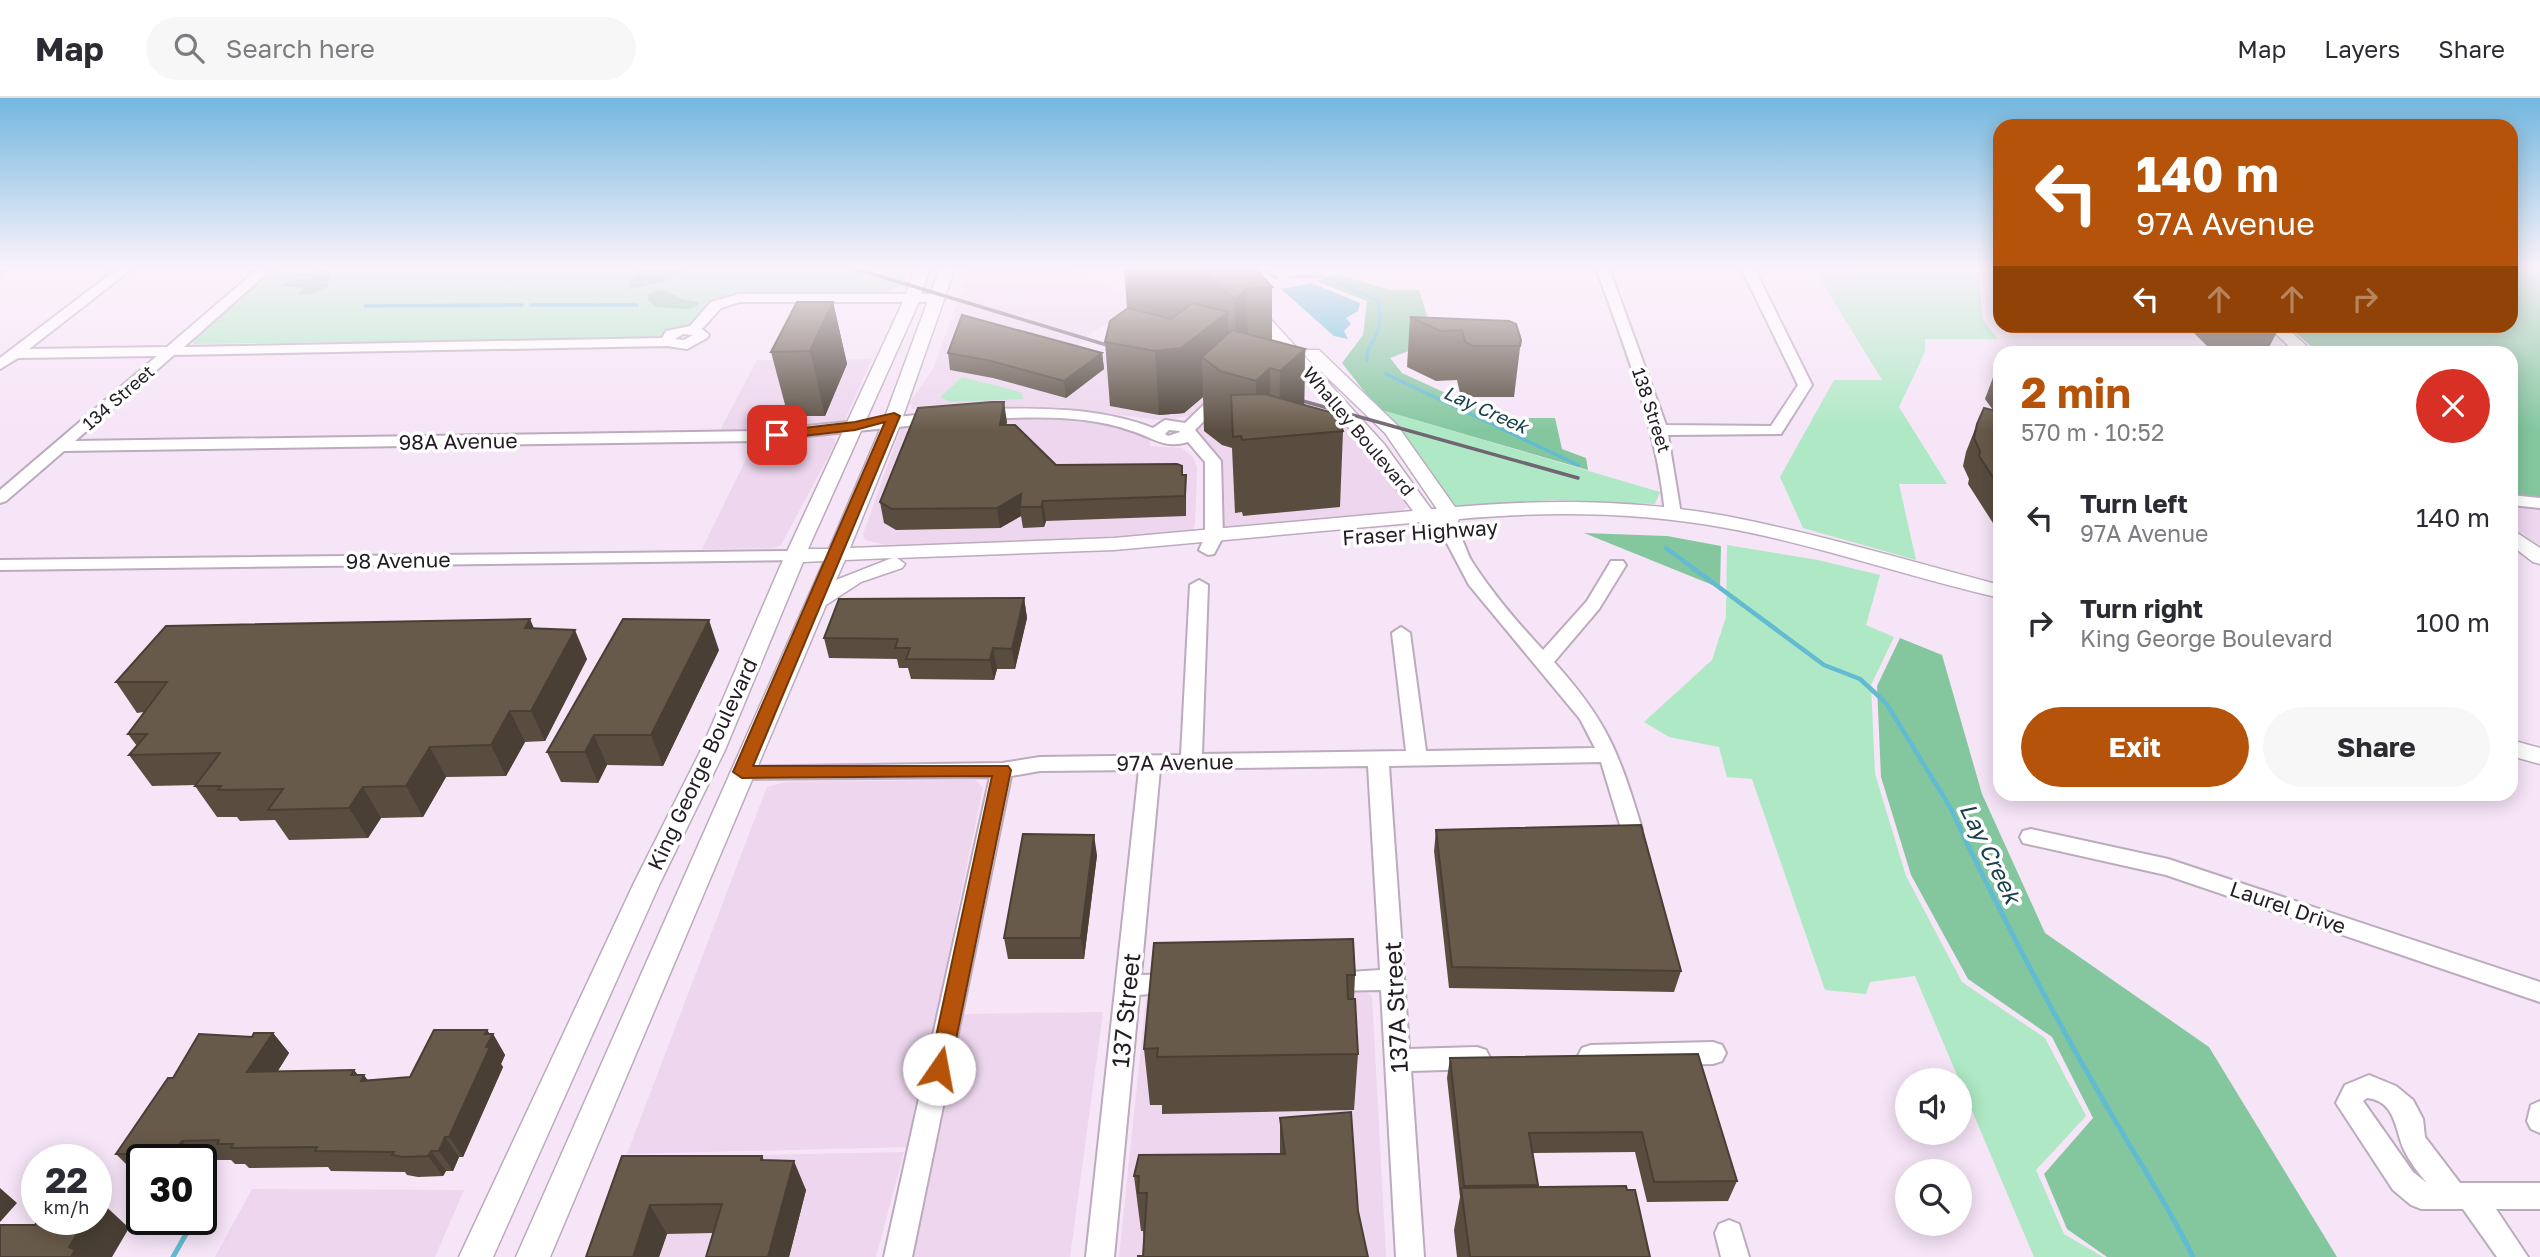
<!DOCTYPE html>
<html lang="en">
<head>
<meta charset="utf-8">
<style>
	body { margin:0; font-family:"Golos Text",sans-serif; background:#f7f7f7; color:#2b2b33; height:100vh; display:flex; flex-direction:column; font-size:26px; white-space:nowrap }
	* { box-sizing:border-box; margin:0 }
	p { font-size:23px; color:#7c7c81 }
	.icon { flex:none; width:38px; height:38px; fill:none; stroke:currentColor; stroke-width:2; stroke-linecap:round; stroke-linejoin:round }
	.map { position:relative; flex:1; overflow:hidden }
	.panel { position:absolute; left:1993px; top:248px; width:525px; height:455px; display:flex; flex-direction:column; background:#fff; border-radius:21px; box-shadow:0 4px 18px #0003 }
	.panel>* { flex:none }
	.banner { position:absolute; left:1993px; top:21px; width:525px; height:214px; border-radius:21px; box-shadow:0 4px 18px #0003; background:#b45309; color:#fff; overflow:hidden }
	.tools { position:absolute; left:1895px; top:970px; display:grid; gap:14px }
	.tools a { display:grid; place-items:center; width:77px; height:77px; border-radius:50%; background:#fff; box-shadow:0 4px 18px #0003; font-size:35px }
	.speed { position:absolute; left:21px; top:1046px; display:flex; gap:14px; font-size:35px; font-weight:700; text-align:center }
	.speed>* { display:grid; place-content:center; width:91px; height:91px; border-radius:50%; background:#fff; box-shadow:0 4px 18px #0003; line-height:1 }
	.speed small { font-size:18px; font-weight:400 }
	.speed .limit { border:4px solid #111; border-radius:10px; background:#fff; color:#111 }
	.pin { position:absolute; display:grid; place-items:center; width:60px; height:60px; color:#fff; margin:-30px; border-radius:14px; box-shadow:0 4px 10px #0006 }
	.me { position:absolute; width:77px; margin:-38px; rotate:12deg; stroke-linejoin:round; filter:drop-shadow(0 0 5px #0008) }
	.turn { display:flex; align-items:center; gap:24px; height:147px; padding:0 28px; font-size:32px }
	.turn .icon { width:91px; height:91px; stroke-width:2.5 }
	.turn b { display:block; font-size:49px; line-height:60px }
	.lanes { display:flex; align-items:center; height:66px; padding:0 28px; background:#0003; justify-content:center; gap:35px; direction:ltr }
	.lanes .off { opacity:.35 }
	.round { display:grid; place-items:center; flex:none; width:74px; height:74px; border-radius:37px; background:#f7f7f7 }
	.summary { display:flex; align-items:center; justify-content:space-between; height:119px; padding:0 28px }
	h1 { font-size:42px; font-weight:700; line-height:52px; color:#b45309 }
	.button { display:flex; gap:14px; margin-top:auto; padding:14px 28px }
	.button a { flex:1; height:80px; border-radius:42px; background:#b45309; color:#fff; font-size:28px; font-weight:700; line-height:80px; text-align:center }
	.button a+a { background:#f7f7f7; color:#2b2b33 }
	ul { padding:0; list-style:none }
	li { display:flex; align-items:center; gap:21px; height:105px; padding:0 28px }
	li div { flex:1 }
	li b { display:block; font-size:26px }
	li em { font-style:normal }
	header { display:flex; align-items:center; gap:42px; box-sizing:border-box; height:98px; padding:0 35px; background:#fff; border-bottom:2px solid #e1e1e2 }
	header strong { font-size:33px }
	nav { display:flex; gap:38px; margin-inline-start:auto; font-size:24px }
	.search { width:490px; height:63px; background:#f7f7f7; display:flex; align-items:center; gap:18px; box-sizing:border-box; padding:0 24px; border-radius:38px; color:#7c7c81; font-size:26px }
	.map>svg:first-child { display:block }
	.built { fill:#edd6ee }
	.green { fill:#aee8c4 }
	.forest { fill:#84c79f }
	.water { fill:#63bbd1 }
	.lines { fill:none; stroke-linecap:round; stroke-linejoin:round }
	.stream-far2 { stroke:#63bbd1; stroke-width:3.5 }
	.stream-far1 { stroke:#63bbd1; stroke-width:4.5 }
	.stream { stroke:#63bbd1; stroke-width:5 }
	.minor-casing { stroke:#bcabbd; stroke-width:4 }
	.major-casing { stroke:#bcabbd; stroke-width:3 }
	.minor { fill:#fff; fill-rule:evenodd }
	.major { fill:#fff; fill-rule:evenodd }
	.rail { stroke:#706571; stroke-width:3.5 }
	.wall { fill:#594d40 }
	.shaded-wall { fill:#493f34 }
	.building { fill:#685a4a; stroke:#493f34; stroke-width:2 }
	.route { fill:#b45309; stroke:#753606; stroke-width:2 }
	.labels { text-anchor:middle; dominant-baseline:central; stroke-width:7; stroke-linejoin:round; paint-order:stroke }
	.far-street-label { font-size:18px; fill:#231c23; stroke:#fff }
	.far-water-label { font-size:19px; font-style:italic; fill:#18414b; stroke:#fff }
	.street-label { font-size:21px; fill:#231c23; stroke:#fff }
	.water-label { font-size:23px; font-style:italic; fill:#18414b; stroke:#fff }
	.near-street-label { font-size:24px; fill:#231c23; stroke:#fff }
</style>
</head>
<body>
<header>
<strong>Map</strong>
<div class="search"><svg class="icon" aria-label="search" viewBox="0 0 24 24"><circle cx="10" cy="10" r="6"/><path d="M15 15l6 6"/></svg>Search here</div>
<nav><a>Map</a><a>Layers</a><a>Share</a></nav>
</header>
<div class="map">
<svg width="2540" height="1159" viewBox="0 0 2540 1159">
	<rect width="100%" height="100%" fill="#f6e4f7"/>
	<!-- built -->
	<path class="built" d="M965,170H1064L1128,196L1126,209L1116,221L1091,235L1077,249L1224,289L1191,317L1167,323L1059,309L912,311L910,304L933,271L964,186Z
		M872,261L845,322L782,332L719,334L757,262Z
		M1234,293L1343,322L1383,368L1408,408L1396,417L1223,430L1217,375L1194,335L1195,328Z
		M1021,317L1097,322L1150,337V348L1182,350L1193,359L1197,370L1195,427L1192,433L1183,437L1048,445L886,447L865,442L863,436L901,330Z
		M822,337L835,341V346L781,447L773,450L702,451L755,343Z
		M2511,406L2540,408V453L2511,431Z
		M975,682L983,689L909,1049L627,1056L767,689L786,684Z
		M1365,891L1372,899L1386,1159H1119L1146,901L1150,897Z
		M1103,914L1070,1159H913L964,916Z
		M904,1054L876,1159H585L625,1060Z
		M252,1091L464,1092L435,1159H215Z"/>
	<!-- green -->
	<path class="green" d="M276,170H908L901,188L888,194L769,195L726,200L715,204L690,228L659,241L193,246L194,241Z
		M1861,170H1978L1983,222L1998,241H1925V254L1899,309L1947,386H1899L1916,462L1803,430L1780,379L1834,282H1882L1817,176H1860Z
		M962,279L1021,294L1023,301L950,304L940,299Z
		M1378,311L1660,394L1655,406L1553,402L1452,409Z
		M1727,447L1818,462L1880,477L1866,527L1894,539L1871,587L1875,676L1906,778L1962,884L2045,940L2086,1018L2036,1072L2064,1136L2103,1159H2034L1915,878L1870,884L1866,896L1825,892L1752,681L1727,679L1719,649L1669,639L1644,624L1712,562L1726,519Z"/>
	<!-- forest -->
	<path class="forest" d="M311,170H325L331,176L328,188L312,196H298L304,190L282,188L291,182L312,181Z
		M665,170L684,173L666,183L630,191V184L639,171Z
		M2511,170H2540V399L2511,395V256L2319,255L2288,228H2511Z
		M1336,176L1390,192H1419L1435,243L1390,260L1402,275L1500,320H1555L1562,351L1586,360L1588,372L1378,311L1342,265L1363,237L1367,203L1316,183Z
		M662,191L682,201L698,204V207L689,211L656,209L648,202V196Z
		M1584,435L1667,438L1721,448L1720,490Z
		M1900,540L1942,557L1982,696L2045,835L2209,949L2337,1159H2107L2067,1131L2044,1076L2093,1020L2052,939L1968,881L1911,777L1881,679L1877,588Z"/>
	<!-- water -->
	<path class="water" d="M1312,185L1360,205L1358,213L1346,220L1351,226L1344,233L1348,241L1334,238L1281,191Z"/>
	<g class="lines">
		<!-- stream-far2 -->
		<path class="stream-far2" d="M1257,170L1276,180
			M1290,179L1322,178L1377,202C1388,238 1364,245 1367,263
			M531,207H592
			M595,207H637
			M365,208L522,207
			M1386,276L1578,367"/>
		<!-- stream-far1 -->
		<path class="stream-far1" d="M1666,450L1824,567L1860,581L1886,605L1950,709L1965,741"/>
		<!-- stream -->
		<path class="stream" d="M1964,739C2008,830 2055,920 2106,1007C2135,1058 2168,1106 2193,1159
			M201,1110L208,1098
			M173,1159L194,1122"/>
		<defs>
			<path id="minor" d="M0,170H7V171L0,176Z
				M118,170H133L29,251L167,249L259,170H273L184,249L662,240L666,233L690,228L711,204L739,196H938L945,200L938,204H740L721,210L702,231L709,237L707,240L687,251L667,248L174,257L75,343L758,333L937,315L945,320L937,325L758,343L64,353L6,403L0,405V392L157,258L18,260L0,271V260ZM683,236L693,237L684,242L675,241Z
				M1596,170H1609L1666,327L1771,328L1798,287L1741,170H1754L1812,287L1781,336L1668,337L1681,416L1679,420L1673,421L1665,416C1657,329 1625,251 1596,170Z
				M1222,293L1229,297L1195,332L1221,363L1223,439L1214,456L1208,457L1199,452L1205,439V364L1188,344C1164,351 1154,340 1132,333C1085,316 1031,319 981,321L973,316L981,311C1039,310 1098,309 1153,330L1165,322L1185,325L1217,294ZM1169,332L1179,333L1180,334L1168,338L1165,336Z
				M2511,397L2540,400V410L2511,407Z
				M1448,427C1461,430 1465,451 1471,462C1492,495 1517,524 1543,552L1587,503L1611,463H1623L1626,467L1599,511L1554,564C1608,624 1619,655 1642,731L1639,737H1623L1601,664L1389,668L1409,951L1477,949L1486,952L1490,960L1486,968L1477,971L1411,973L1424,1159H1396L1381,892L1328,893L1320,890L1316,883L1320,876L1380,872L1368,668L1160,671L1141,877L1176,876L1185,879L1188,886L1185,893L1139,897L1114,1159H1086L1139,672L1040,673L1011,678L912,1159H884L990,679L742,681L735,679L732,674L735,669L1002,665L1040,659L1181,657L1190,487L1199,482L1208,487L1202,656L1406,653L1392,535L1401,529L1410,535L1426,653L1595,650L1580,621L1469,487L1440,432Z
				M795,453L804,458L801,462L0,472V462Z
				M2031,731L2168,761L2540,884V904L2166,777L2023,745L2020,739L2023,733Z
				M1713,944L1722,947L1726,955L1722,963L1713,966L1591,969L1582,966L1578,958L1582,950L1591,947Z
				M2369,977L2396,988L2413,1002L2423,1021L2425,1039L2460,1085H2540V1111H2496L2528,1159H2497L2463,1111H2421L2411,1107L2393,1092L2336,1005L2345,987ZM2367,1000C2396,1003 2395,1032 2404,1052C2410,1064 2418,1075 2427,1085L2413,1074L2363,1003Z
				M2540,1003V1035L2531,1031L2527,1023L2531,1007Z
				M1729,1122L1739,1126L1749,1159H1721L1715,1135L1719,1126Z"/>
			<path id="major" d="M915,170H930L918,206L808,451H829L882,327L940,170H955L900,327L850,450L1114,440L1413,413L1370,354L1208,170H1224L1384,346L1431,411H1437L1385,335L1307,260L1305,256L1307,252H1319L1397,327L1455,409C1544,401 1638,402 1726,418C1819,436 1909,463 2000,487V500C1908,479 1819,447 1726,430C1639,414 1547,413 1459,421L1455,433H1441L1422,424L1114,452L897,460L905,466L902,470L861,484L826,507L550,1159H516L824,463L803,464L725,652L660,785L493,1159H459L634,785L701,652L779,471L902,206ZM892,460L836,482L845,462Z
				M2268,228H2285L2315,256H2297Z
				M2511,431L2540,450V466L2533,464L2511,447Z
				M2511,642L2540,650V666L2511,658Z"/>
		</defs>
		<!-- minor casing -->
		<use href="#minor" class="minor-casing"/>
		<!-- major casing -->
		<use href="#major" class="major-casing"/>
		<!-- minor -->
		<use href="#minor" class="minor"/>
		<!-- major -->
		<use href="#major" class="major"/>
		<!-- rail -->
		<path class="rail" d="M853,170L1123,252
			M1285,298L1578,380"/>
	</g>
	<!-- wall -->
	<path class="wall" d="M1124,170H1255L1272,189V242L1305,251L1304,307L1343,333L1340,409L1243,418L1242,414L1235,415L1232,350L1222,347L1204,333L1203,299L1184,315L1159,317L1110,308L1105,244L1127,211Z
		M833,204L847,266L825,318H788L771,254Z
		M1410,219L1521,242L1514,299H1467L1460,295L1457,282L1436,283L1407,269Z
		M2193,228H2269L2277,234L2267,253L2213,254L2194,235L2196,230Z
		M948,255H1102L1104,271L1066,300L993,280L950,272Z
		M2000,273V436L1968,386L1969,381L1963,368L1966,354L1977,326L1993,312L1985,301L1995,274Z
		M1004,304L1006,327L1056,367L1183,377L1186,397V418L1046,423L1044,429L1023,430L1021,418L1000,430L896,432L884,425L880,404Z
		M1024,500L1027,520L1015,571H997L994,582L911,581L908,570H899L897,561L829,560L824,540Z
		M534,530L587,561L545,643L525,644L506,678L446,679L423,719L381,720L368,740L289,742L275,722L240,723L237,719H217L195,688L197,687L152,688L129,657L137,648L128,636L144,614L137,615L116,584Z
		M719,552L663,668L607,667L598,685L561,684L547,654Z
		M1436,732L1681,873L1674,894L1449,890L1434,753Z
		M1097,757L1084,861H1008L1004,840Z
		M1154,845L1355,877L1354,901L1358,956L1354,1012L1162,1016V1007H1150L1144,951Z
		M487,932L490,936H493L505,957L501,966L503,969L463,1059H459L453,1073H446L443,1078L418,1079L407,1077L405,1074L331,1073L328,1069L249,1070L245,1066H235L231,1062H142V1076H136L116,1056L173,980L252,939L273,935L289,955L277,974L354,972L358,977L368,982L410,979Z
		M1698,956L1737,1083L1728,1103L1647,1104L1635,1054L1533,1055L1538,1089L1650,1159H1457L1454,1132L1460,1099L1447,980L1450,960Z
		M1351,1014L1143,1158L1144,1144L1143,1133H1141L1134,1078L1280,1056V1020Z
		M622,1058H762L764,1062L806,1092L789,1159H706L713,1135L667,1136L659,1159H586Z"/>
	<!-- shaded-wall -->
	<path class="shaded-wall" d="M1247,191L1248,262L1236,272L1235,201Z
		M833,204L847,266L825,318L810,253Z
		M1228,214L1229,275L1202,259L1203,299L1184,315L1159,317L1155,253Z
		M1305,251L1304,324L1279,339L1280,273Z
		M1102,255L1104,271L1066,300L1064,283Z
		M1270,270V339L1256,341V283Z
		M1004,304L1007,324L1003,347L1000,327Z
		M1186,377V418L1185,398Z
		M1021,396L1020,409L1021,418L1000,430L997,410Z
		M1043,403L1046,423L1044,429L1041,409Z
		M1024,500L1027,520L1015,571L1012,551Z
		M530,521L543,551L525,530Z
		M709,522L719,552L663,668L651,637Z
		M575,532L587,561L545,643L531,613Z
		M993,550L997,571L994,582L990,562Z
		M510,613L525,644L506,678L491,647Z
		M594,637L607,667L598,685L585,654Z
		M430,649L446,679L423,719L406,688Z
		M363,689L381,720L368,740L349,710Z
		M1094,737L1097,757L1084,861L1081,840Z
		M487,932L491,939L493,936L505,957L501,966L503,969L463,1059L449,1039L486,949L485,936Z
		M273,935L289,955L264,995L247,974Z
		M354,972L361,982L364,977L379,998L351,977Z
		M445,1039L459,1059L453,1073L439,1053Z
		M182,1043L201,1062H194L179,1047Z
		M139,1052L149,1062H142L136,1056Z
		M431,1053L446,1073L443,1078L428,1058Z
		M794,1063L806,1092L789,1159H768Z
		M0,1090L17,1105L0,1124Z
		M98,1101L129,1130L112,1159H71L69,1149L86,1122H96V1104Z
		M650,1107L667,1136L659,1159H633Z"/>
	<!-- building -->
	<path class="building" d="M1197,170H1255L1272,189L1247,191L1235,201Z
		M797,204H833L810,253L771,254Z
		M1192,205L1228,214L1181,250L1155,253L1105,244L1110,223L1128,210L1171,221Z
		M962,217L1102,255L1064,283L991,263L948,255Z
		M1410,219L1509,223L1516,226L1521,242L1520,248H1473L1465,244L1462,232L1441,233Z
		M2215,228H2269L2277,234H2222Z
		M1232,232L1305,251L1280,273L1270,270L1256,283L1220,273L1202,259Z
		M1995,274H2000V281Z
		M1265,296L1337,316L1343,333L1242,342L1241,338L1233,339L1231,297Z
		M992,304H1004L1000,327H1015L1056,367L1177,366L1182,368V377H1186L1185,398L1043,403L1041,409H1020L1021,396L997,410L892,411L880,404L918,310Z
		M1984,310L2000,314V390L1979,358L1980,353L1974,340L1977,326Z
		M1024,500L1012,551L993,550L990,562L906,561L910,550H895L898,541L824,540L839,501Z
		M530,521L525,530L575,532L531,613H510L491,647L430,649L406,688L363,689L349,710L268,712L283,691L218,692L221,688H195L220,655L129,657L147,636H128L167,584H116L166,528Z
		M623,521L709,522L651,637H594L585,654H547Z
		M1641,727L1681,873L1452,869L1436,732Z
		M1023,736L1094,737L1081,840H1004Z
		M1353,841L1355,877H1347L1348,901H1355L1358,956L1157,959L1158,950L1144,951L1154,845Z
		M434,932H487L485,936H493L486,949H490L449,1039H445L439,1053H431L428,1058L403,1059L392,1057L394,1054L315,1053L317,1049L231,1050L233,1046H217L219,1042L182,1043L179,1047L139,1052L136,1056H116L168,980H173L199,936L252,939L254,935H273L247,974L354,972L351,977H364L361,983L410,979Z
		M1698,956L1737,1083L1654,1084L1642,1034L1529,1035L1538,1087L1464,1088L1450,960Z
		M1351,1014L1358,1113L1368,1159H1138V1158H1143L1147,1095H1138L1139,1078H1134L1139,1057L1285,1056L1280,1020Z
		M622,1058H762L761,1062L794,1063L768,1159H706L722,1106L650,1107L633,1159H586Z
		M1626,1088L1627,1092H1635L1650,1159H1470L1461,1090Z
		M38,1122H86L69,1149L75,1152L71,1159H0V1127H35Z"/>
	<!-- sky -->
	<linearGradient id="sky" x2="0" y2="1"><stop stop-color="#73b7df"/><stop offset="0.51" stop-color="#fbf3fb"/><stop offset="1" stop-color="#fbf3fb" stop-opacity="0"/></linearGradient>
	<rect width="2540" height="333" fill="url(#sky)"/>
	<!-- route -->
	<path class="route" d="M894,315L900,318L753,668H1008L1011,672L950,971L947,977L939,980L932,977L929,971L992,678L742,680L733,674L885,324L855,332L777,341L771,337L777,333L855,324Z"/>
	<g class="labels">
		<!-- far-street labels -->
		<g class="far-street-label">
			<text transform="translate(118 299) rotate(-41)">134 Street</text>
			<text transform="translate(1652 312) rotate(72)">138 Street</text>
			<text transform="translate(1359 333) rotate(50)">Whalley Boulevard</text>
		</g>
		<!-- far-water labels -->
		<g class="far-water-label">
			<text transform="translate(1486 311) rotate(24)">Lay Creek</text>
		</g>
		<!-- street labels -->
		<g class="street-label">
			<text transform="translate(458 343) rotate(-1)">98A Avenue</text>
			<text transform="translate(1420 434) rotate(-4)">Fraser Highway</text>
			<text transform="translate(398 462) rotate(-1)">98 Avenue</text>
			<text transform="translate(1175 664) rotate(-1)">97A Avenue</text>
			<text transform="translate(702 666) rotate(-65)">King George Boulevard</text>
			<text transform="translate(2288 809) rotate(19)">Laurel Drive</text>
		</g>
		<!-- water labels -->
		<g class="water-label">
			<text transform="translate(1991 755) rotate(64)">Lay Creek</text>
		</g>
		<!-- near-street labels -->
		<g class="near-street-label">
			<text transform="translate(1395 909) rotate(-93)">137A Street</text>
			<text transform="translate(1125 912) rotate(-84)">137 Street</text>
		</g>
	</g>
</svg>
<div class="tools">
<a><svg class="icon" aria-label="sound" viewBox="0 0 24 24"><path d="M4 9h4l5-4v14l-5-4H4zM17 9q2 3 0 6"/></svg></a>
<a><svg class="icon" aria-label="search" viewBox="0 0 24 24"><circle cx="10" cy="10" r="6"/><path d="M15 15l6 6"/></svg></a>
</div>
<div class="speed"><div>22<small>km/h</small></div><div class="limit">30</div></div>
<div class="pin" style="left:777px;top:337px;background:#d93025"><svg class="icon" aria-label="arrive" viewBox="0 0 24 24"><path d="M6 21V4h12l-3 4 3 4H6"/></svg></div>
<svg class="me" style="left:939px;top:971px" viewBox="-20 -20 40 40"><circle r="19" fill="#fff"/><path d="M0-13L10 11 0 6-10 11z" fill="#b45309"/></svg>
<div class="banner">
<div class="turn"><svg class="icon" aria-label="left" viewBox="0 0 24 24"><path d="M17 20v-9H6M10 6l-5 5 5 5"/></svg><div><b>140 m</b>97A Avenue</div></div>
<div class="lanes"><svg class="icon" aria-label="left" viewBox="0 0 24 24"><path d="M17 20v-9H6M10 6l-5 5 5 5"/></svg><svg class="icon off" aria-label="ahead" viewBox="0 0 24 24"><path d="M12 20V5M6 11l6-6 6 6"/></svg><svg class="icon off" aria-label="ahead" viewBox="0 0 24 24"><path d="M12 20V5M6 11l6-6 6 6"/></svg><svg class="icon off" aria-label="right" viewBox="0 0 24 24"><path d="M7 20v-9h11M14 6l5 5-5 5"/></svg></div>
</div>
<section class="panel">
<div class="summary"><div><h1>2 min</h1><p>570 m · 10:52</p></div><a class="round" style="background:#d93025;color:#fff"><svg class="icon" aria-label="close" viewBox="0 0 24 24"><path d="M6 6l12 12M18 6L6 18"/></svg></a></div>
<ul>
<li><svg class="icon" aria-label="left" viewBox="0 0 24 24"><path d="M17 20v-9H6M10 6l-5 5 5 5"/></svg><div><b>Turn left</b><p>97A Avenue</p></div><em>140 m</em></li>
<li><svg class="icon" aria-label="right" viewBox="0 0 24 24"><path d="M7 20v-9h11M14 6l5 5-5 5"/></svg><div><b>Turn right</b><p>King George Boulevard</p></div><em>100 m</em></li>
</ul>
<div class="button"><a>Exit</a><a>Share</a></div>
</section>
</div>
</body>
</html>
